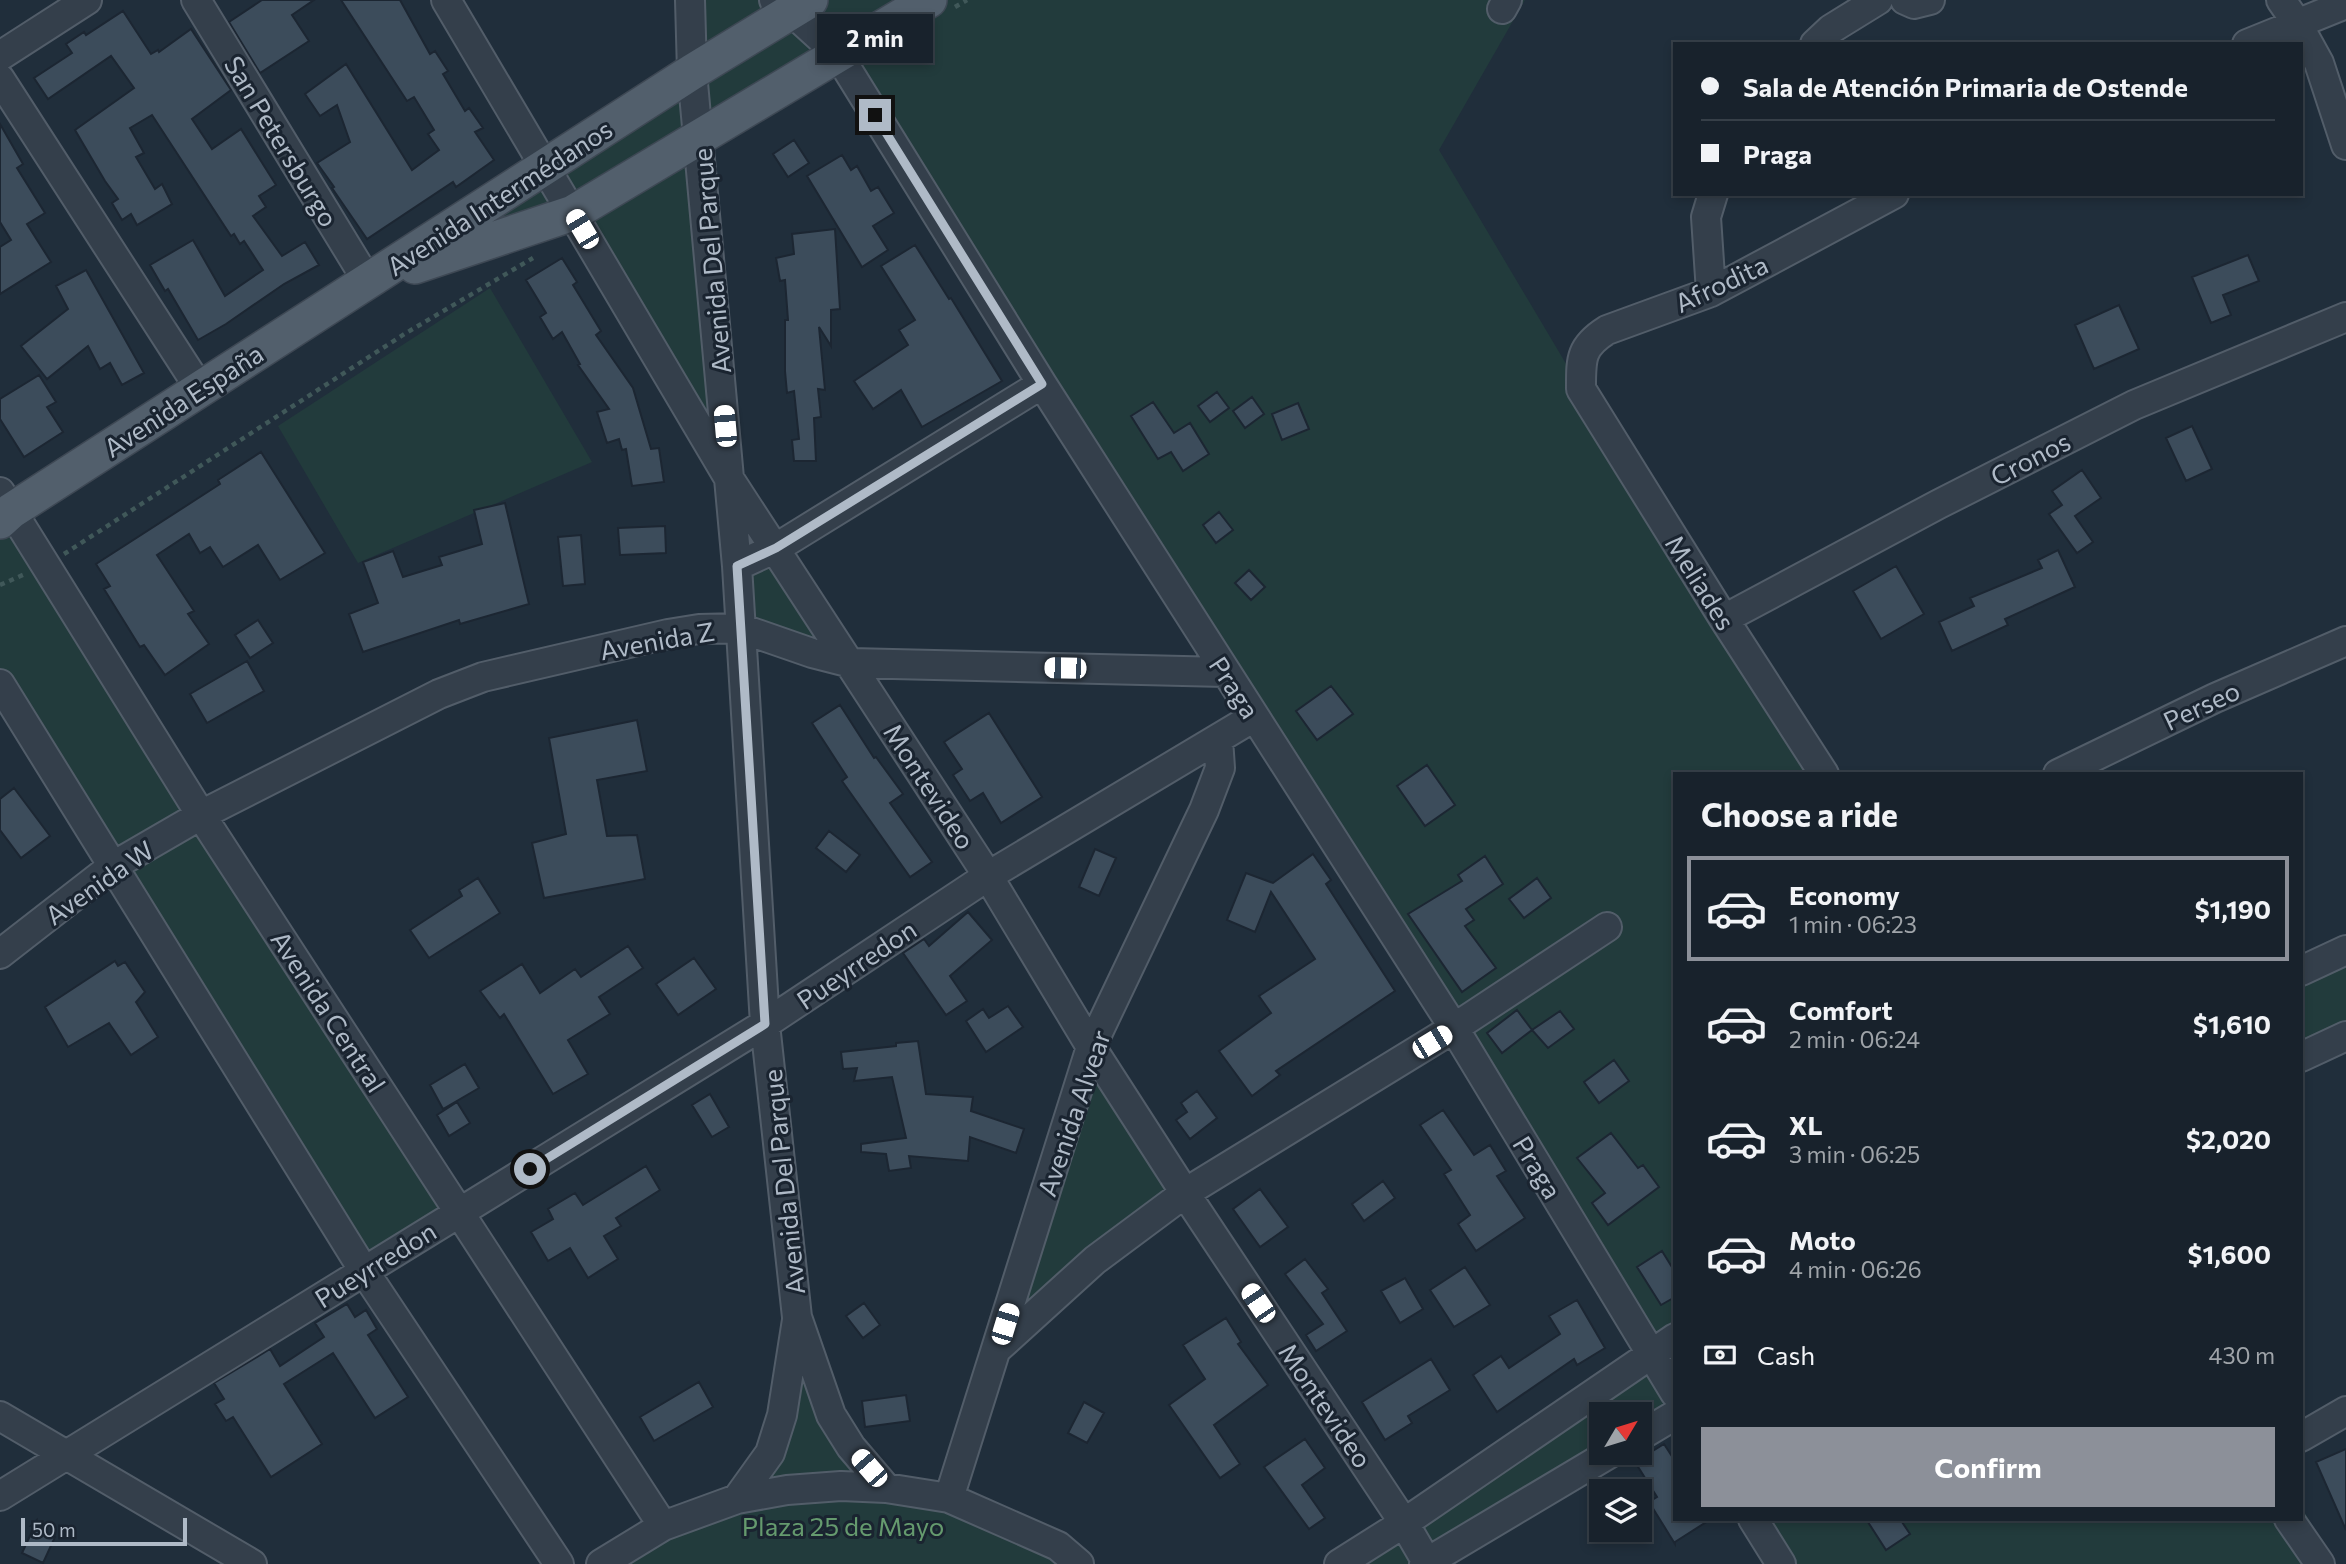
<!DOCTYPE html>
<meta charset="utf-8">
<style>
:root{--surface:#18222c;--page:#212a34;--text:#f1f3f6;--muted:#9fa4a9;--line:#363f48;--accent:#8c9099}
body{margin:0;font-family:Commissioner,sans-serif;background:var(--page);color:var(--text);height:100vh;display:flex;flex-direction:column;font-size:26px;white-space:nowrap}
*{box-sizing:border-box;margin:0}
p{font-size:23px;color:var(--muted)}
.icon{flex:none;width:38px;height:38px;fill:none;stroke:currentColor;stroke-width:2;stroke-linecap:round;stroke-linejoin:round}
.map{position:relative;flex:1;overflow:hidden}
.details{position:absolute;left:1673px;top:772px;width:630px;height:749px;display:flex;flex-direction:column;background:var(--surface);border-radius:0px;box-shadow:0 4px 10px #0003,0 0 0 2px var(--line)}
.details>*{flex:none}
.hud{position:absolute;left:1673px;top:42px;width:630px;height:154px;border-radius:0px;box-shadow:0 4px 10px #0003,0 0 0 2px var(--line);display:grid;align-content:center;height:154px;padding:0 28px;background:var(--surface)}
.needle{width:46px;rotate:52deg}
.fabs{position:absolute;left:1589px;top:1402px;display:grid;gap:14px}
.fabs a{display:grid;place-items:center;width:63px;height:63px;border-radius:0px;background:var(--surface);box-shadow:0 4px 10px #0003,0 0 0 2px var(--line);font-size:35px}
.scale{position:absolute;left:21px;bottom:18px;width:166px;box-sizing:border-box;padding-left:7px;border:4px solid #afbac7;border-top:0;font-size:19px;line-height:24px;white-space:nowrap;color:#afbac7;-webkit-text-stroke:5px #1a2430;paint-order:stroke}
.end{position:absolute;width:32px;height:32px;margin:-16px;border:9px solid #afbac7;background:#111;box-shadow:0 0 0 4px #111}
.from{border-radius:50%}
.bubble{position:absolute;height:49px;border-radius:0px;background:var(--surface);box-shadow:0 4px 10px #0003,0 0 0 2px var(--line);font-size:23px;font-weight:700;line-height:49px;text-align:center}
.car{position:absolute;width:21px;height:42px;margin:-21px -10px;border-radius:9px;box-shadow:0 0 5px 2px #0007;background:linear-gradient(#fff 24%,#345 0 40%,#fff 0 76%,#345 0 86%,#fff 0)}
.hud b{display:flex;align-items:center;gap:24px;height:66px;font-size:26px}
.hud b+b{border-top:2px solid var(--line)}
.hud i{width:18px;height:18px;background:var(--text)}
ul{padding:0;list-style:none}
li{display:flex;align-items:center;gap:21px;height:105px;margin:0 14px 10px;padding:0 14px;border:4px solid transparent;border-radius:0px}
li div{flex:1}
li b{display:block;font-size:26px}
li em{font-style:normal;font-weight:700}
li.active{border-color:var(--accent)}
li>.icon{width:63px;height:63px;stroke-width:1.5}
h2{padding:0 28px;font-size:32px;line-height:84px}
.pay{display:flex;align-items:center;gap:18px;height:77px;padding:0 28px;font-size:26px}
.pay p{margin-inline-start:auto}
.action{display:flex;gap:14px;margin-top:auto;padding:14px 28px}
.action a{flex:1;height:80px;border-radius:0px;background:var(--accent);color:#fff;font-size:28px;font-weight:700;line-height:80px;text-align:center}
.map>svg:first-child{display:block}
.green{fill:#223b3c}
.building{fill:#3c4c5b;stroke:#1c2632;stroke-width:2}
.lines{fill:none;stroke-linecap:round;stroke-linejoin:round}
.minor-casing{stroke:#525d69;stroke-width:32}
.major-casing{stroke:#3e4854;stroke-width:38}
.path{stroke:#405859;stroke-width:4.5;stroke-dasharray:5 5;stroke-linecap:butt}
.minor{stroke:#343f4b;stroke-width:28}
.major{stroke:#525f6c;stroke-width:35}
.route{stroke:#afbac7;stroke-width:9}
.labels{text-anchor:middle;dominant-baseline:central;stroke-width:6;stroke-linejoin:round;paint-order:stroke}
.street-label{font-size:26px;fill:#afbac7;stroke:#1a2430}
.park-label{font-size:26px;fill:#659a6e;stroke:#1a2430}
</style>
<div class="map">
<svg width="2346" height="1564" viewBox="0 0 2346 1564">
<rect width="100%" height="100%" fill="#202e3b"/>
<path class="green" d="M690 0H1525L1439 150 1581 389 1822 773 1675 774V1415L1640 1436V1414H1601V1452L1424 1564H1337L1648 1353 837 54 700 137 730 479 851 663 740 628 730 479 573 214 369 281 692 72Z
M490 288 592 462 358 563 278 426Z
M0 492 459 1212 364 1271 0 684Z
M2346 950V1036L2301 1057V971Z
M1091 1047 1185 1193 997 1349Z
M797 1317 831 1415 886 1488 949 1498 1079 1564H606L737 1499 770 1453Z
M2301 1506 2335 1564H1781L1754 1519H2301Z"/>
<path class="building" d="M262 0H314L292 15 309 41 260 73 229 22Z
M341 0H400L430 54 435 51 448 71 443 74 465 111 469 108 483 128 475 132 494 160 456 187 453 182 367 239 332 188 334 187 317 163 350 142 337 105 320 116 305 94 346 64 412 170 439 150 428 134 434 130 414 97 407 101Z
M123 11 151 54 158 50 159 52 191 29 231 90 192 119 212 149 241 129 276 185 259 196 266 207 253 216 282 256 305 242 319 265 284 284 226 324 198 340 168 289 165 291 150 265 193 240 225 296 263 270 244 241 240 244 234 234 231 236 152 115 130 128 144 153 136 157 155 189 162 184 172 204 137 225 131 214 122 220 112 203 118 199 105 181 75 130 134 88 111 56 48 99 34 78 72 53 66 44 84 32 86 35Z
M0 124 23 164 17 168 45 213 27 224 51 262 0 294V247L11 240 0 222Z
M794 140 809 163 788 177 773 154Z
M842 155 851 170 857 166 871 191 878 187 894 213 873 226 888 250 862 267 807 176Z
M835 229 840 309 831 310V346L819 327 825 390 818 389 821 417 814 418 816 461H794L792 440 799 439 794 391 787 393 785 371V320H788L785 280 780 281 776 258 794 254 792 234Z
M915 245 949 299 951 298 1002 381 922 427 901 390 873 409 854 381 908 345 899 330 915 320 881 266Z
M2248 255 2259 281 2223 295 2231 315 2211 323 2192 277Z
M562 258 577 282 573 285 601 331 596 335 633 388 651 449 659 448 664 482 632 486 626 449 622 450 619 439 607 443 597 412 609 409 578 365 580 364 562 332 553 339 540 317 546 313 526 280Z
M86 270 144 373 122 385 110 363 100 369 88 346 47 379 21 346 68 309 56 286Z
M2119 305 2139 349 2094 369 2075 325Z
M39 375 56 402 47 407 63 432 24 457 0 419V399Z
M1217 392 1229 408 1210 422 1198 406Z
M1252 397 1264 414 1245 428 1233 411Z
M1153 402 1174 433 1190 423 1209 454 1183 471 1171 452 1158 459 1131 416Z
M1298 403 1309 429 1282 440 1272 414Z
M2192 426 2212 469 2186 481 2166 438Z
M261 452 325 553 280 580 258 545 223 567 210 547 200 553 189 534 157 555 194 611 188 614 209 644 165 675 144 645 140 647 104 589 110 586 96 564 220 484 218 480Z
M2082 470 2101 498 2075 516 2093 542 2077 553 2049 514 2062 505 2052 491Z
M505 503 529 604 460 624 459 620 363 652 349 614 378 603 363 562 393 551 403 577 442 565 439 557 482 544 474 510Z
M1219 512 1233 530 1216 543 1203 525Z
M665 526 666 553 620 555 618 528Z
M581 535 585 584 563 586 558 537Z
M2058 550 2075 587 2005 619 2008 625 1952 651 1939 622 1974 606 1970 598 2042 568 2038 560Z
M1896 566 1924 614 1881 639 1853 591Z
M1249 570 1265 587 1251 600 1235 583Z
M258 620 273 643 250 658 235 635Z
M247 661 264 691 207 723 190 694Z
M1331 686 1353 714 1317 740 1296 711Z
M840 705 874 758 876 757 903 794 890 803 932 862 910 877 842 781 847 777 812 723Z
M989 713 1042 797 1001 823 983 793 970 801 953 775 962 769 944 742Z
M637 720 647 771 597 780 607 836 637 835 645 879 544 898 532 843 566 834 549 738Z
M1427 765 1455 805 1425 826 1397 786Z
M14 788 50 836 21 858 0 830V799Z
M829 831 860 855 846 872 816 848Z
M1095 849 1116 858 1099 896 1079 887Z
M1313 854 1331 880 1326 884 1395 991 1276 1071 1280 1075 1252 1096 1219 1051 1271 1013 1259 996 1315 959 1271 892 1255 932 1227 920 1246 873 1273 883Z
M1485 856 1503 884 1466 909 1474 920 1465 926 1496 968 1462 992 1408 914 1462 881 1458 875Z
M478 878 500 913 429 958 410 930 462 896 459 890Z
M1537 878 1551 898 1524 918 1509 899Z
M968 912 992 940 950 976 967 1001 946 1015 903 953 924 939 929 946Z
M628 946 643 968 599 997 610 1014 568 1040 588 1074 553 1094 504 1014 500 1018 480 991 522 964 540 993 575 969 581 977Z
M694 958 716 989 678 1015 656 984Z
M115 961 118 966 125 962 145 992 136 1002 158 1037 131 1055 109 1023 68 1047 45 1007Z
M1008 1006 1023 1027 986 1052 966 1021 983 1009 989 1018Z
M1517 1010 1532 1030 1502 1053 1487 1033Z
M1560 1011 1574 1029 1548 1048 1532 1030Z
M918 1041 926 1094 973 1097 971 1111 1024 1129 1016 1153 970 1137 968 1161 909 1156 911 1168 889 1171 886 1154 861 1152V1144L906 1138 892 1077 854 1081 857 1068 843 1069 841 1052 896 1046V1043Z
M1614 1060 1629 1081 1599 1103 1584 1082Z
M465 1064 479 1088 443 1109 430 1085Z
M1197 1091 1217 1118 1190 1139 1176 1120 1187 1112 1181 1103Z
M710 1094 729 1127 712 1137 692 1105Z
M457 1102 470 1123 449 1136 437 1115Z
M1443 1110 1474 1155 1490 1145 1506 1171 1497 1176 1525 1218 1476 1251 1458 1224 1470 1215 1444 1174 1451 1170 1420 1125Z
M1611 1133 1638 1168 1643 1165 1659 1187 1608 1225 1592 1203 1605 1193 1577 1158Z
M646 1166 660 1190 616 1218 621 1226 604 1236 618 1259 588 1278 570 1248 548 1261 531 1232 553 1219 548 1209 575 1193 583 1205Z
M1383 1181 1395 1198 1364 1221 1352 1204Z
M1260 1189 1288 1227 1260 1247 1233 1209Z
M1662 1251 1675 1272V1297L1661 1305 1637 1267Z
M1305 1259 1328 1289 1322 1293 1347 1331 1316 1351 1306 1335 1323 1324 1285 1274Z
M1465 1267 1490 1305 1454 1327 1430 1290Z
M1405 1278 1423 1309 1400 1323 1381 1291Z
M1577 1300 1605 1348 1577 1365 1574 1359 1497 1412 1473 1375 1501 1356 1509 1368 1560 1334 1549 1316Z
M864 1303 880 1325 863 1338 846 1316Z
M347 1304 355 1317 366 1310 377 1329 368 1335 408 1397 375 1418 333 1353 284 1384 322 1444 271 1477 233 1417 226 1421 215 1404 224 1399 214 1383 270 1349 280 1366 324 1337 315 1323Z
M1226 1318 1241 1342 1238 1344 1268 1385 1214 1425 1240 1464 1220 1478 1169 1405 1205 1379 1183 1345Z
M1431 1359 1450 1390 1408 1416 1412 1423 1385 1440 1362 1402Z
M699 1382 713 1407 654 1441 640 1417Z
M906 1395 910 1421 865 1427 862 1401Z
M1084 1402 1104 1413 1087 1443 1068 1433Z
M1305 1439 1325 1468 1302 1485 1325 1518 1309 1529 1264 1467Z
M1664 1444 1675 1461V1519H1711L1675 1542V1544L1649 1502 1657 1497 1635 1462Z
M2346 1449V1530L2316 1462Z
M1866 1519H1900L1910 1534 1886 1550Z
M34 1527 55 1537 43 1563 22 1553Z"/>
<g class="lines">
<g class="minor-casing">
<path id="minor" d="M196 0 368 282
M446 0 730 480 988 876 1091 1047 1185 1193 1404 1523 1428 1564
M690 0 692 72 737 566 765 1024 797 1317 831 1415 851 1447 886 1488
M774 0 792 12 837 53 1042 384 1454 1028 1675 1393
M1905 0 1914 4 1930 0
M2281 0 2297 23 2319 63 2346 145
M1502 9 1507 0
M1815 44 1831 29 1878 0
M2247 44 2346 4
M0 56 87 0
M0 79 200 389
M1711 292 1706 217 1713 194
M0 492 201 815 663 1526
M737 566 776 548 1042 384
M1724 619 1939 504 2134 405 2346 317
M0 684 364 1271 559 1564
M1824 774 1724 619 1581 389C1581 359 1580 347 1607 330L1711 292 1894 194
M2058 774 2215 698 2346 641
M0 954 113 866 201 815 439 694 483 677 668 634 699 629 740 628 812 653 851 663 1225 672
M2301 971 2346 950
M2301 1057 2346 1036
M998 1348 1095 1260 1185 1193 1454 1028 1607 927
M0 1416 252 1564
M1640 1436 1675 1415
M2301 1437 2346 1411
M0 1496 765 1024 988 876 1254 717
M949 1498 1091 1047 1204 810 1220 768 1218 739
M737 1499 770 1453 782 1415 797 1320
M1753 1519 1781 1564
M2289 1519 2320 1564
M601 1564 663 1526 737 1499 787 1490 841 1486 886 1488 949 1498 1058 1546 1079 1564
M1339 1564 1404 1523 1675 1338
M1424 1564 1612 1452"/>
</g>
<g class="major-casing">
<path id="major" d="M415 266 573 213 929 0
M0 521 11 511 692 72 810 0"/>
</g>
<path class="path" d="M955 7 967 0
M64 554 406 333 533 258
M0 585 25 574"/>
<use href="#minor" class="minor"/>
<use href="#major" class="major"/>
</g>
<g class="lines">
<path class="route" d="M530 1169 765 1024 737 566 776 548 1042 384 875 115"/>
</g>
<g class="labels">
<g class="street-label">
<text transform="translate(282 141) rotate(59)">San Petersburgo</text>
<text transform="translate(499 197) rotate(-33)">Avenida Intermédanos</text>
<text transform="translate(711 261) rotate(-95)">Avenida Del Parque</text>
<text transform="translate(1721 283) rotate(-25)">Afrodita</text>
<text transform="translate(183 400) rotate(-33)">Avenida España</text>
<text transform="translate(2030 458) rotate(-27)">Cronos</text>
<text transform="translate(1701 582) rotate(58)">Meliades</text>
<text transform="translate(657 640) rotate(-10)">Avenida Z</text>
<text transform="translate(1235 687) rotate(57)">Praga</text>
<text transform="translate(2201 705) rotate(-25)">Perseo</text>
<text transform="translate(930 786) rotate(57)">Montevideo</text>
<text transform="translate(99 882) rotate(-35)">Avenida W</text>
<text transform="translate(856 964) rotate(-34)">Pueyrredon</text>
<text transform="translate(329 1011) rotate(57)">Avenida Central</text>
<text transform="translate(1073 1113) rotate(-71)">Avenida Alvear</text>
<text transform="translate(1538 1167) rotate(59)">Praga</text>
<text transform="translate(783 1182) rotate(-96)">Avenida Del Parque</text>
<text transform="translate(375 1264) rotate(-32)">Pueyrredon</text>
<text transform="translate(1326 1405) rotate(56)">Montevideo</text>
</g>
<g class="park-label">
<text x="843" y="1525">Plaza 25 de Mayo</text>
</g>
</g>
</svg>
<div class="fabs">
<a><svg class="needle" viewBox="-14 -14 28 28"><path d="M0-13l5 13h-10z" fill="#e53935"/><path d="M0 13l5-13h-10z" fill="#9fa4a9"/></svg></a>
<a><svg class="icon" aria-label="layers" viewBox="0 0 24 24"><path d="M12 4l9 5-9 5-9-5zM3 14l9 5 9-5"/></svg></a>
</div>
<div class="scale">50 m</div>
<i class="end from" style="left:530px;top:1169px"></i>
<i class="end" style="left:875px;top:115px"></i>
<div class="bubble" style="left:817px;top:14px;width:116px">2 min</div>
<i class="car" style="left:582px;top:229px;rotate:329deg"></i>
<i class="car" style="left:725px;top:426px;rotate:355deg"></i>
<i class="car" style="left:1065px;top:668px;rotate:271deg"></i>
<i class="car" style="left:1432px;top:1042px;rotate:59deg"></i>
<i class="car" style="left:1258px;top:1303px;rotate:326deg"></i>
<i class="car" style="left:1005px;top:1324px;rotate:17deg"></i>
<i class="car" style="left:869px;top:1468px;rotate:319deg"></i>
<div class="hud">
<b><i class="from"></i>Sala de Atención Primaria de Ostende</b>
<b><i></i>Praga</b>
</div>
<section class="details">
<h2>Choose a ride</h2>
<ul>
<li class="active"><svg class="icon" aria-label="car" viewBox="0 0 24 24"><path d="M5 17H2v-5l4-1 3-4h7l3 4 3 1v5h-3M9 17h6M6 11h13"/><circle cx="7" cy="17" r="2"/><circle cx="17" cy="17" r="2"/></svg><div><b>Economy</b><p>1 min · 06:23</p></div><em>$1,190</em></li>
<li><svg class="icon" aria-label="car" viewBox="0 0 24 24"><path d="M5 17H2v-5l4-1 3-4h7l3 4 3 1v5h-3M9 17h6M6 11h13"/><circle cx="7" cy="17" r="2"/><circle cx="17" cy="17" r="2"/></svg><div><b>Comfort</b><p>2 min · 06:24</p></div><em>$1,610</em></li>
<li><svg class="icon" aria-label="car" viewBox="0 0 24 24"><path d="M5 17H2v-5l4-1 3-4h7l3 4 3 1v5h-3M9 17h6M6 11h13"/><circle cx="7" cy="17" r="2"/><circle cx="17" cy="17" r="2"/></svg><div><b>XL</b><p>3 min · 06:25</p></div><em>$2,020</em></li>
<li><svg class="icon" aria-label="car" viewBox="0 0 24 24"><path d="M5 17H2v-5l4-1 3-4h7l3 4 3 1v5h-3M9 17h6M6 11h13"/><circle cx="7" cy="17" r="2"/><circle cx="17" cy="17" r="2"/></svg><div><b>Moto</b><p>4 min · 06:26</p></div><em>$1,600</em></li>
</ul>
<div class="pay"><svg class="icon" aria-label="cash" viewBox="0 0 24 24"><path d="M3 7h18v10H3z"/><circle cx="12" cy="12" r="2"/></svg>Cash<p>430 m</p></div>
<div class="action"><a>Confirm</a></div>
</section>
</div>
